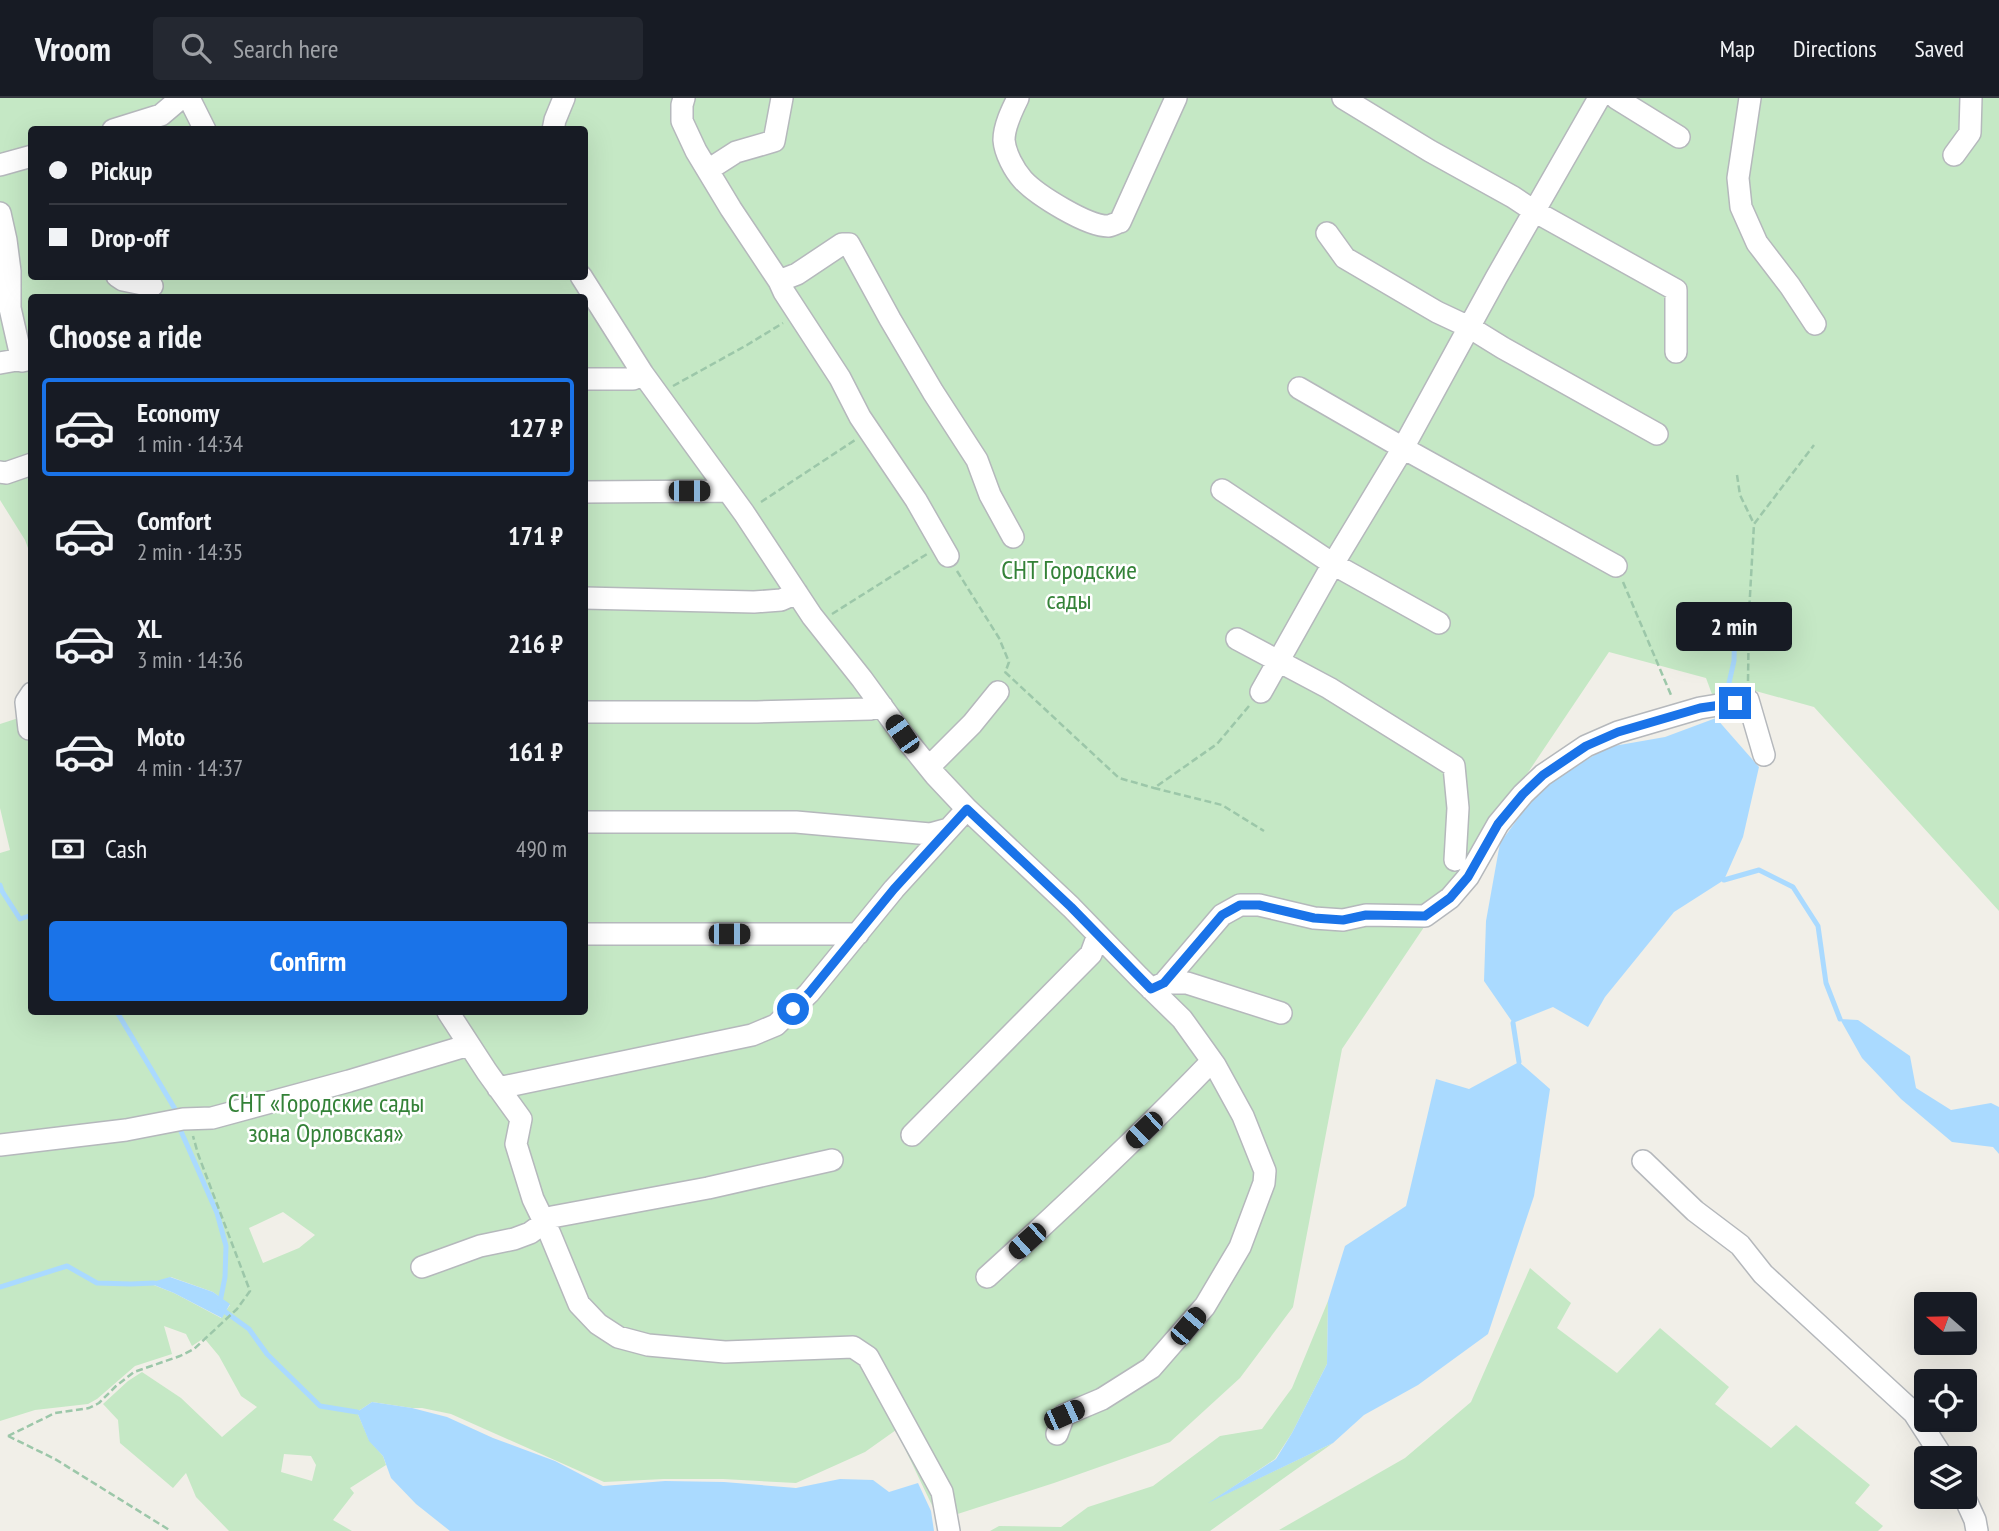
<!DOCTYPE html>
<meta charset="utf-8">
<style>
:root{--surface:#171b24;--page:#242831;--text:#f1f3f6;--muted:#9ea1a6;--line:#363941;--accent:#1a73e8}
body{margin:0;font-family:"PT Sans Narrow",sans-serif;background:var(--page);color:var(--text);height:100vh;display:flex;flex-direction:column;font-size:26px;white-space:nowrap}
*{box-sizing:border-box;margin:0}
p{font-size:23px;color:var(--muted)}
.icon{flex:none;width:38px;height:38px;fill:none;stroke:currentColor;stroke-width:2;stroke-linecap:round;stroke-linejoin:round}
.map{position:relative;flex:1;overflow:hidden}
.drawer{position:absolute;left:28px;top:196px;width:560px;height:721px;display:flex;flex-direction:column;background:var(--surface);border-radius:7px;box-shadow:0 7px 28px #0002}
.drawer>*{flex:none}
.top-card{position:absolute;left:28px;top:28px;width:560px;height:154px;border-radius:7px;box-shadow:0 7px 28px #0002;display:grid;align-content:center;height:154px;padding:0 21px;background:var(--surface)}
.needle{width:46px;rotate:290deg}
.fabs{position:absolute;left:1914px;top:1194px;display:grid;gap:14px}
.fabs a{display:grid;place-items:center;width:63px;height:63px;border-radius:7px;background:var(--surface);box-shadow:0 7px 28px #0002;font-size:35px}
.end{position:absolute;width:32px;height:32px;margin:-16px;border:9px solid #1a73e8;background:#fff;box-shadow:0 0 0 4px #fff}
.from{border-radius:50%}
.bubble{position:absolute;height:49px;border-radius:7px;background:var(--surface);box-shadow:0 7px 28px #0002;font-size:23px;font-weight:800;line-height:49px;text-align:center}
.car{position:absolute;width:21px;height:42px;margin:-21px -10px;border-radius:9px;box-shadow:0 0 5px 2px #0007;background:linear-gradient(#222 24%,#8ab4d8 0 40%,#222 0 76%,#8ab4d8 0 86%,#222 0)}
.top-card b{display:flex;align-items:center;gap:24px;height:66px;font-size:26px}
.top-card b+b{border-top:2px solid var(--line)}
.top-card i{width:18px;height:18px;background:var(--text)}
ul{padding:0;list-style:none}
li{display:flex;align-items:center;gap:21px;height:98px;margin:0 14px 10px;padding:0 7px;border:4px solid transparent;border-radius:7px}
li div{flex:1}
li b{display:block;font-size:26px}
li em{font-style:normal;font-weight:800}
li.current{border-color:var(--accent)}
li>.icon{width:63px;height:63px;stroke-width:1.5}
h2{padding:0 21px;font-size:32px;line-height:84px}
.pay{display:flex;align-items:center;gap:18px;height:77px;padding:0 21px;font-size:26px}
.pay p{margin-inline-start:auto}
.action{display:flex;gap:14px;margin-top:auto;padding:14px 21px}
.action a{flex:1;height:80px;border-radius:7px;background:var(--accent);color:#fff;font-size:28px;font-weight:800;line-height:80px;text-align:center}
header{display:flex;align-items:center;gap:42px;box-sizing:border-box;height:98px;padding:0 35px;background:var(--surface);border-bottom:2px solid var(--line)}
header strong{font-size:33px}
nav{display:flex;gap:38px;margin-inline-start:auto;font-size:24px}
.search{width:490px;height:63px;background:var(--page);display:flex;align-items:center;gap:18px;box-sizing:border-box;padding:0 24px;border-radius:7px;color:var(--muted);font-size:26px}
.map>svg:first-child{display:block}
.green{fill:#c5e8c5;fill-rule:evenodd}
.water{fill:#aadaff}
.lines{fill:none;stroke-linecap:round;stroke-linejoin:round}
.stream{stroke:#aadaff;stroke-width:5}
.minor-casing{stroke:#b5b8bc;stroke-width:24}
.path{stroke:#9cc7a9;stroke-width:2.5;stroke-dasharray:7 3.5;stroke-linecap:butt}
.minor{stroke:#fff;stroke-width:21}
.route{stroke:#1a73e8;stroke-width:9}
.labels{text-anchor:middle;dominant-baseline:central;stroke-width:5;stroke-linejoin:round;paint-order:stroke}
.park-label{font-size:26px;fill:#348238;stroke:#fff}
</style>
<header>
<strong>Vroom</strong>
<div class="search"><svg class="icon" aria-label="search" viewBox="0 0 24 24"><circle cx="10" cy="10" r="6"/><path d="M15 15l6 6"/></svg>Search here</div>
<nav><a>Map</a><a>Directions</a><a>Saved</a></nav>
</header>
<div class="map">
<svg width="1999" height="1433" viewBox="0 0 1999 1433">
<rect width="100%" height="100%" fill="#f1efe8"/>
<path class="green" d="M0 0H1999V813L1814 609 1734 587 1732 599H1713L1706 580 1609 554 1342 951 1293 1209 1240 1280 1170 1344 1054 1385 939 1422 896 1332 865 1354 796 1385 723 1381H664L604 1384 451 1316 422 1310H412L372 1304 357 1314 369 1342 383 1358 386 1367 350 1390 354 1395 333 1422 352 1433H229L196 1399 186 1375 173 1390 120 1345 118 1322 103 1306 128 1283 142 1274 181 1300 222 1339 257 1309 241 1298 219 1258 204 1240 192 1248 186 1236 164 1228 172 1256 135 1268 97 1301 88 1306 35 1312 0 1323V755L10 752 0 710V626L31 616 32 914H584V200H32L31 458 25 442 0 402ZM32 32H584V178H32ZM283 1114 315 1137 299 1150 263 1165 249 1130ZM171 1179 213 1194 230 1207 221 1220 174 1195 151 1186ZM284 1356 311 1358 316 1367 312 1383 281 1374Z
M1530 1170 1571 1205 1557 1230 1617 1275 1660 1230 1729 1289 1715 1306 1771 1350 1796 1327 1870 1387 1855 1405 1883 1428 1878 1433 1279 1432 1405 1360 1471 1304Z
M1328 1203 1327 1266 1292 1335 1275 1361 1215 1401 1333 1345 1210 1433H990L999 1428 1061 1429 1088 1409 1153 1388 1220 1338 1262 1331 1292 1290Z"/>
<path class="water" d="M1716 620 1759 669 1743 739 1724 782 1674 814 1605 899 1588 929 1553 909 1513 925 1484 883 1486 823 1500 745 1541 689 1608 649 1665 639Z
M1840 921 1858 922 1910 958 1916 990 1951 1012 1991 1005 1999 1009V1056L1993 1049 1952 1044 1901 1001 1862 960Z
M1519 964 1550 991 1534 1098 1488 1236 1418 1287 1364 1317 1333 1345 1208 1405 1276 1361 1292 1335 1327 1266 1328 1203 1345 1148 1406 1108 1436 981 1469 991Z
M170 1179 213 1194 230 1206 222 1220 174 1195 149 1185Z
M372 1304 412 1310 447 1319 493 1340 555 1363 603 1388 665 1383 724 1384 796 1390 840 1381 873 1382 889 1394 918 1385 931 1413 934 1433H450L416 1406 391 1380 383 1358 369 1343 357 1314Z"/>
<g class="lines">
<path class="stream" d="M1726 598 1734 563 1735 511
M1724 782 1759 772 1793 789 1818 828 1826 885 1840 921
M0 787 2 793 20 821 32 817
M117 914 178 1016
M1513 925 1519 964
M181 1027 180 1031 217 1115 226 1148 225 1179 220 1204
M0 1189 67 1168 97 1185 131 1186 154 1185
M220 1210 249 1231 267 1256 320 1308 357 1314"/>
<g class="minor-casing">
<path id="minor" d="M189 0 205 32
M684 0 682 7V23L696 53 731 111 779 183 784 194 840 280 860 319 916 402 948 458
M1018 0C1012 12 1004 28 1004 42 1005 55 1014 72 1023 82 1037 97 1088 129 1109 128 1110 128 1119 124 1120 124L1176 0
M1343 0 1430 53 1513 99 1534 113 1676 192V254
M1616 0 1679 39
M1750 0 1738 80 1741 109 1757 145 1790 188 1815 226
M113 32 161 17 181 0
M553 32 555 22 564 0
M1954 57 1970 35 1971 0
M0 67 32 58
M708 72 736 54 774 43 782 0
M0 115 6 142 10 173V210L22 263 32 261
M1327 135 1345 160 1437 214 1469 229 1503 250 1657 336
M117 178 123 182 152 188
M779 183 797 176 842 146H849L890 221 933 294 977 362 990 397 1013 439
M0 265 17 262 22 263
M584 281H633L643 276
M1299 290 1403 350 1616 468
M0 374 6 375 32 366
M1222 392 1333 466 1439 525
M584 394 727 393
M584 500 754 504 781 502 797 495
M1237 541 1329 590 1454 668 1458 710 1455 762
M1261 594 1333 466 1403 350 1496 180 1599 0
M584 614H757L870 611 882 608
M29 631 26 604 32 595
M929 669 972 626 998 594
M967 711 1071 809 1139 879 1182 921 1215 967 1243 1018 1265 1073 1264 1085 1240 1149 1205 1208 1151 1270 1102 1301 1064 1317 1057 1336
M584 724H796L930 736 948 731
M584 836H858
M1164 885H1187L1281 915
M1151 891 1164 885 1222 817 1240 807H1259L1314 820 1343 822 1366 817 1425 818 1450 800 1468 779 1498 726 1523 696 1543 677 1586 648 1618 634 1700 610 1748 602 1764 657
M448 914 487 974 521 1021 516 1046 533 1101 550 1136 579 1206 598 1226 618 1239 648 1247 725 1254 853 1249 868 1259 942 1394 949 1433
M498 990 752 937 776 927 809 895 894 791 967 711 935 677 902 636 862 581 812 518 744 415 643 276 581 178
M912 1037 1091 856 1098 837
M0 1047 126 1032 183 1021 212 1020 349 983 469 947
M1643 1063 1695 1113 1740 1147 1763 1176 1914 1315 1943 1360
M422 1169 480 1148 514 1141 530 1135 552 1119 708 1090 832 1062
M987 1179C1064 1109 1140 1038 1212 963
M1964 1398 1975 1422 1977 1433"/>
</g>
<path class="path" d="M673 288 747 247 783 225
M1737 377 1740 397 1754 426
M761 404 855 342
M957 473 999 540 1009 564 1005 575
M1623 484 1671 597
M832 516 927 456
M1005 574 1119 680 1154 690
M1748 583 1749 515 1754 426 1814 347
M1249 608 1217 646 1154 690 1222 707 1264 733
M8 1338 55 1315 89 1310 99 1305 116 1288 134 1274 180 1258 194 1251 237 1211 250 1193 198 1056 193 1038
M8 1338 55 1361 171 1433"/>
<use href="#minor" class="minor"/>
</g>
<g class="lines">
<path class="route" d="M793 911 809 895 894 791 967 711 1071 809 1151 891 1164 885 1222 817 1240 807H1259L1314 820 1343 822 1366 817 1425 818 1450 800 1468 779 1498 726 1523 696 1543 677 1586 648 1618 634 1700 610 1735 605"/>
</g>
<g class="labels">
<g class="park-label">
<text x="1069" y="471">СНТ Городские<tspan x="1069" dy="30">сады</tspan></text>
<text x="326" y="1004">СНТ «Городские сады<tspan x="326" dy="30">зона Орловская»</tspan></text>
</g>
</g>
</svg>
<div class="fabs">
<a><svg class="needle" viewBox="-14 -14 28 28"><path d="M0-13l5 13h-10z" fill="#e53935"/><path d="M0 13l5-13h-10z" fill="#9ea1a6"/></svg></a>
<a><svg class="icon" aria-label="locate" viewBox="0 0 24 24"><circle cx="12" cy="12" r="6"/><path d="M12 2v4M12 18v4M2 12h4M18 12h4"/></svg></a>
<a><svg class="icon" aria-label="layers" viewBox="0 0 24 24"><path d="M12 4l9 5-9 5-9-5zM3 14l9 5 9-5"/></svg></a>
</div>
<i class="end from" style="left:793px;top:911px"></i>
<i class="end" style="left:1735px;top:605px"></i>
<div class="bubble" style="left:1676px;top:504px;width:116px">2 min</div>
<i class="car" style="left:689px;top:393px;rotate:90deg"></i>
<i class="car" style="left:902px;top:636px;rotate:325deg"></i>
<i class="car" style="left:729px;top:836px;rotate:90deg"></i>
<i class="car" style="left:1144px;top:1032px;rotate:226deg"></i>
<i class="car" style="left:1027px;top:1143px;rotate:228deg"></i>
<i class="car" style="left:1188px;top:1228px;rotate:40deg"></i>
<i class="car" style="left:1064px;top:1317px;rotate:66deg"></i>
<div class="top-card">
<b><i class="from"></i>Pickup</b>
<b><i></i>Drop-off</b>
</div>
<section class="drawer">
<h2>Choose a ride</h2>
<ul>
<li class="current"><svg class="icon" aria-label="car" viewBox="0 0 24 24"><path d="M5 17H2v-5l4-1 3-4h7l3 4 3 1v5h-3M9 17h6M6 11h13"/><circle cx="7" cy="17" r="2"/><circle cx="17" cy="17" r="2"/></svg><div><b>Economy</b><p>1 min · 14:34</p></div><em>127 ₽</em></li>
<li><svg class="icon" aria-label="car" viewBox="0 0 24 24"><path d="M5 17H2v-5l4-1 3-4h7l3 4 3 1v5h-3M9 17h6M6 11h13"/><circle cx="7" cy="17" r="2"/><circle cx="17" cy="17" r="2"/></svg><div><b>Comfort</b><p>2 min · 14:35</p></div><em>171 ₽</em></li>
<li><svg class="icon" aria-label="car" viewBox="0 0 24 24"><path d="M5 17H2v-5l4-1 3-4h7l3 4 3 1v5h-3M9 17h6M6 11h13"/><circle cx="7" cy="17" r="2"/><circle cx="17" cy="17" r="2"/></svg><div><b>XL</b><p>3 min · 14:36</p></div><em>216 ₽</em></li>
<li><svg class="icon" aria-label="car" viewBox="0 0 24 24"><path d="M5 17H2v-5l4-1 3-4h7l3 4 3 1v5h-3M9 17h6M6 11h13"/><circle cx="7" cy="17" r="2"/><circle cx="17" cy="17" r="2"/></svg><div><b>Moto</b><p>4 min · 14:37</p></div><em>161 ₽</em></li>
</ul>
<div class="pay"><svg class="icon" aria-label="cash" viewBox="0 0 24 24"><path d="M3 7h18v10H3z"/><circle cx="12" cy="12" r="2"/></svg>Cash<p>490 m</p></div>
<div class="action"><a>Confirm</a></div>
</section>
</div>
